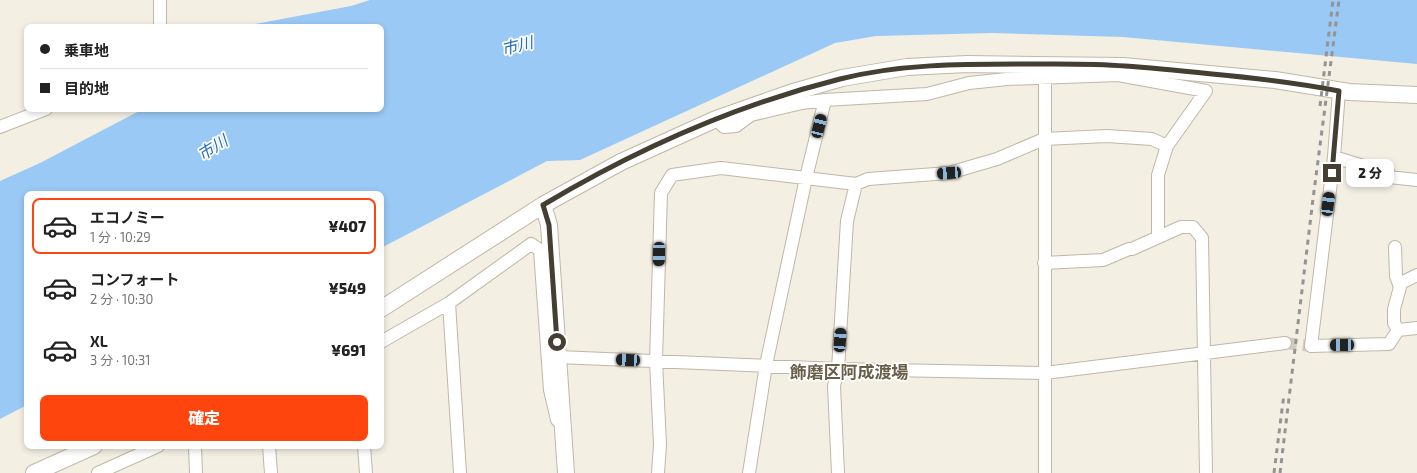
<!DOCTYPE html>
<html lang="ja">
<meta charset="utf-8">
<style>
:root{--surface:#fff;--page:#f6f6f6;--text:#222;--muted:#767676;--line:#e0e0e0;--accent:#ff450e}
body{margin:0;font-family:"Exo 2","Noto Sans JP",sans-serif;background:var(--page);color:var(--text);height:100vh;display:flex;flex-direction:column;font-size:15px;white-space:nowrap}
*{box-sizing:border-box;margin:0}
p{font-size:13px;color:var(--muted)}
.icon{flex:none;width:22px;height:22px;fill:none;stroke:currentColor;stroke-width:2;stroke-linecap:round;stroke-linejoin:round}
.map{position:relative;flex:1;overflow:hidden}
.details{position:absolute;left:24px;top:191px;width:360px;height:258px;display:flex;flex-direction:column;background:var(--surface);border-radius:8px;box-shadow:0 2px 6px #0003}
.details>*{flex:none}
.banner{position:absolute;left:24px;top:24px;width:360px;height:88px;border-radius:8px;box-shadow:0 2px 6px #0003;display:grid;align-content:center;height:88px;padding:0 16px;background:var(--surface)}
.end{position:absolute;width:18px;height:18px;margin:-9px;border:5px solid #453f33;background:#fff;box-shadow:0 0 0 2px #fff}
.from{border-radius:50%}
.bubble{position:absolute;height:28px;border-radius:8px;background:var(--surface);box-shadow:0 2px 6px #0003;font-size:13px;font-weight:800;line-height:28px;text-align:center}
.car{position:absolute;width:12px;height:24px;margin:-12px -6px;border-radius:5px;box-shadow:0 0 3px 1px #0007;background:linear-gradient(#222 24%,#8ab4d8 0 40%,#222 0 76%,#8ab4d8 0 86%,#222 0)}
.banner b{display:flex;align-items:center;gap:14px;height:38px;font-size:15px}
.banner b+b{border-top:1px solid var(--line)}
.banner i{width:10px;height:10px;background:var(--text)}
ul{padding:7px 0 0;list-style:none}
li{display:flex;align-items:center;gap:12px;height:56px;margin:0 8px 6px;padding:0 8px;border:2px solid transparent;border-radius:8px}
li div{flex:1}
li b{display:block;font-size:15px}
li em{font-style:normal;font-weight:800}
li.current{border-color:var(--accent)}
li>.icon{width:36px;height:36px;stroke-width:1.5}
.action{display:flex;gap:8px;margin-top:auto;padding:8px 16px}
.action a{flex:1;height:46px;border-radius:8px;background:var(--accent);color:#fff;font-size:16px;font-weight:800;line-height:46px;text-align:center}
.map>svg:first-child{display:block}
.water{fill:#9ac9f5}
.lines{fill:none;stroke-linecap:round;stroke-linejoin:round}
.minor-tunnel{stroke:#d0ccc0;stroke-width:12;stroke-dasharray:12 6;stroke-linecap:butt}
.minor-casing{stroke:#bfb8a5;stroke-width:14}
.tertiary-casing{stroke:#bfb8a5;stroke-width:18}
.minor{stroke:#fff;stroke-width:12}
.tertiary{stroke:#fff;stroke-width:16}
.rail{stroke:#949494;stroke-width:3;stroke-dasharray:5 5;stroke-linecap:butt}
.route{stroke:#453f33;stroke-width:5}
.labels{text-anchor:middle;dominant-baseline:central;stroke-width:3.5;stroke-linejoin:round;paint-order:stroke}
.water-label{font-size:16px;font-style:italic;fill:#256eb8;stroke:#fff}
.quarter-label{font-size:17px;font-weight:bold;fill:#695f49;stroke:#fff}
</style>
<div class="map">
<svg width="1417" height="473" viewBox="0 0 1417 473">
<rect width="100%" height="100%" fill="#f3efe3"/>
<path class="water" d="M370 0H1417V64L1123 37 992 33 876 36 835 43 580 160 547 161 381 248V194H27V405L0 419V181L40 163 143 109H381V27H240L351 6Z"/>
<g class="lines">
<path class="minor-tunnel" d="M1285 343 1311 346"/>
<g class="minor-casing">
<path id="minor" d="M160 0V27
M1118 75 1206 91 1167 146 1158 175V237
M1045 76V473
M1339 91 1334 157 1311 346 1389 344 1398 330 1417 328
M716 119 724 127 736 126 751 115 802 103 825 100 927 94 969 83 1007 79 1118 75 1123 66
M0 127 46 109
M1334 157 1389 174V177L1417 180
M1395 247 1396 276 1400 287 1394 309V323L1398 330
M1044 263 1103 260 1129 249H1132L1181 227H1193L1202 238 1206 473
M1399 284 1417 275
M449 303 460 473
M381 342 449 303 531 244 540 250 550 390 557 420
M558 357 838 369 1045 373 1285 343
M195 446 196 473
M269 446 271 473
M364 446 366 473
M98 473 158 446
M658 473 660 445 656 361 661 193 672 175 721 168 856 184 868 179 949 173 997 159 1044 139 1107 136 1152 139 1167 146
M749 473 766 365 806 178 825 100
M838 473 834 386 838 369 847 221 856 184"/>
</g>
<g class="tertiary-casing">
<path id="tertiary" d="M543 205 549 225 566 473
M381 309 543 205 621 162 716 119 790 93 842 78 907 67 967 64 1123 66 1275 80 1349 92 1417 95
M34 473 94 446"/>
</g>
<use href="#minor" class="minor"/>
<use href="#tertiary" class="tertiary"/>
<path class="rail" d="M1320 106 1333 0
M1274 473 1284 394
M1280 473 1313 199 1339 0"/>
</g>
<g class="lines">
<path class="route" d="M557 342 549 225 543 205C635 150 736 105 840 79 899 64 961 64 1021 64 1056 64 1091 63 1125 66 1154 68 1183 71 1212 74 1255 78 1297 83 1339 91L1332 173"/>
</g>
<g class="labels">
<g class="water-label">
<text transform="translate(517 45) rotate(-14)">市川</text>
<text transform="translate(212 147) rotate(-32)">市川</text>
</g>
<g class="quarter-label">
<text x="849" y="371">飾磨区阿成渡場</text>
</g>
</g>
</svg>
<i class="end from" style="left:557px;top:342px"></i>
<i class="end" style="left:1332px;top:173px"></i>
<div class="bubble" style="left:1346px;top:159px;width:48px">2 分</div>
<i class="car" style="left:819px;top:126px;rotate:14deg"></i>
<i class="car" style="left:949px;top:173px;rotate:266deg"></i>
<i class="car" style="left:1328px;top:204px;rotate:7deg"></i>
<i class="car" style="left:659px;top:254px;rotate:181deg"></i>
<i class="car" style="left:840px;top:340px;rotate:4deg"></i>
<i class="car" style="left:1342px;top:345px;rotate:269deg"></i>
<i class="car" style="left:628px;top:360px;rotate:273deg"></i>
<div class="banner">
<b><i class="from"></i>乗車地</b>
<b><i></i>目的地</b>
</div>
<section class="details">
<ul>
<li class="current"><svg class="icon" aria-label="car" viewBox="0 0 24 24"><path d="M5 17H2v-5l4-1 3-4h7l3 4 3 1v5h-3M9 17h6M6 11h13"/><circle cx="7" cy="17" r="2"/><circle cx="17" cy="17" r="2"/></svg><div><b>エコノミー</b><p>1 分 · 10:29</p></div><em>¥407</em></li>
<li><svg class="icon" aria-label="car" viewBox="0 0 24 24"><path d="M5 17H2v-5l4-1 3-4h7l3 4 3 1v5h-3M9 17h6M6 11h13"/><circle cx="7" cy="17" r="2"/><circle cx="17" cy="17" r="2"/></svg><div><b>コンフォート</b><p>2 分 · 10:30</p></div><em>¥549</em></li>
<li><svg class="icon" aria-label="car" viewBox="0 0 24 24"><path d="M5 17H2v-5l4-1 3-4h7l3 4 3 1v5h-3M9 17h6M6 11h13"/><circle cx="7" cy="17" r="2"/><circle cx="17" cy="17" r="2"/></svg><div><b>XL</b><p>3 分 · 10:31</p></div><em>¥691</em></li>
</ul>
<div class="action"><a>確定</a></div>
</section>
</div>
